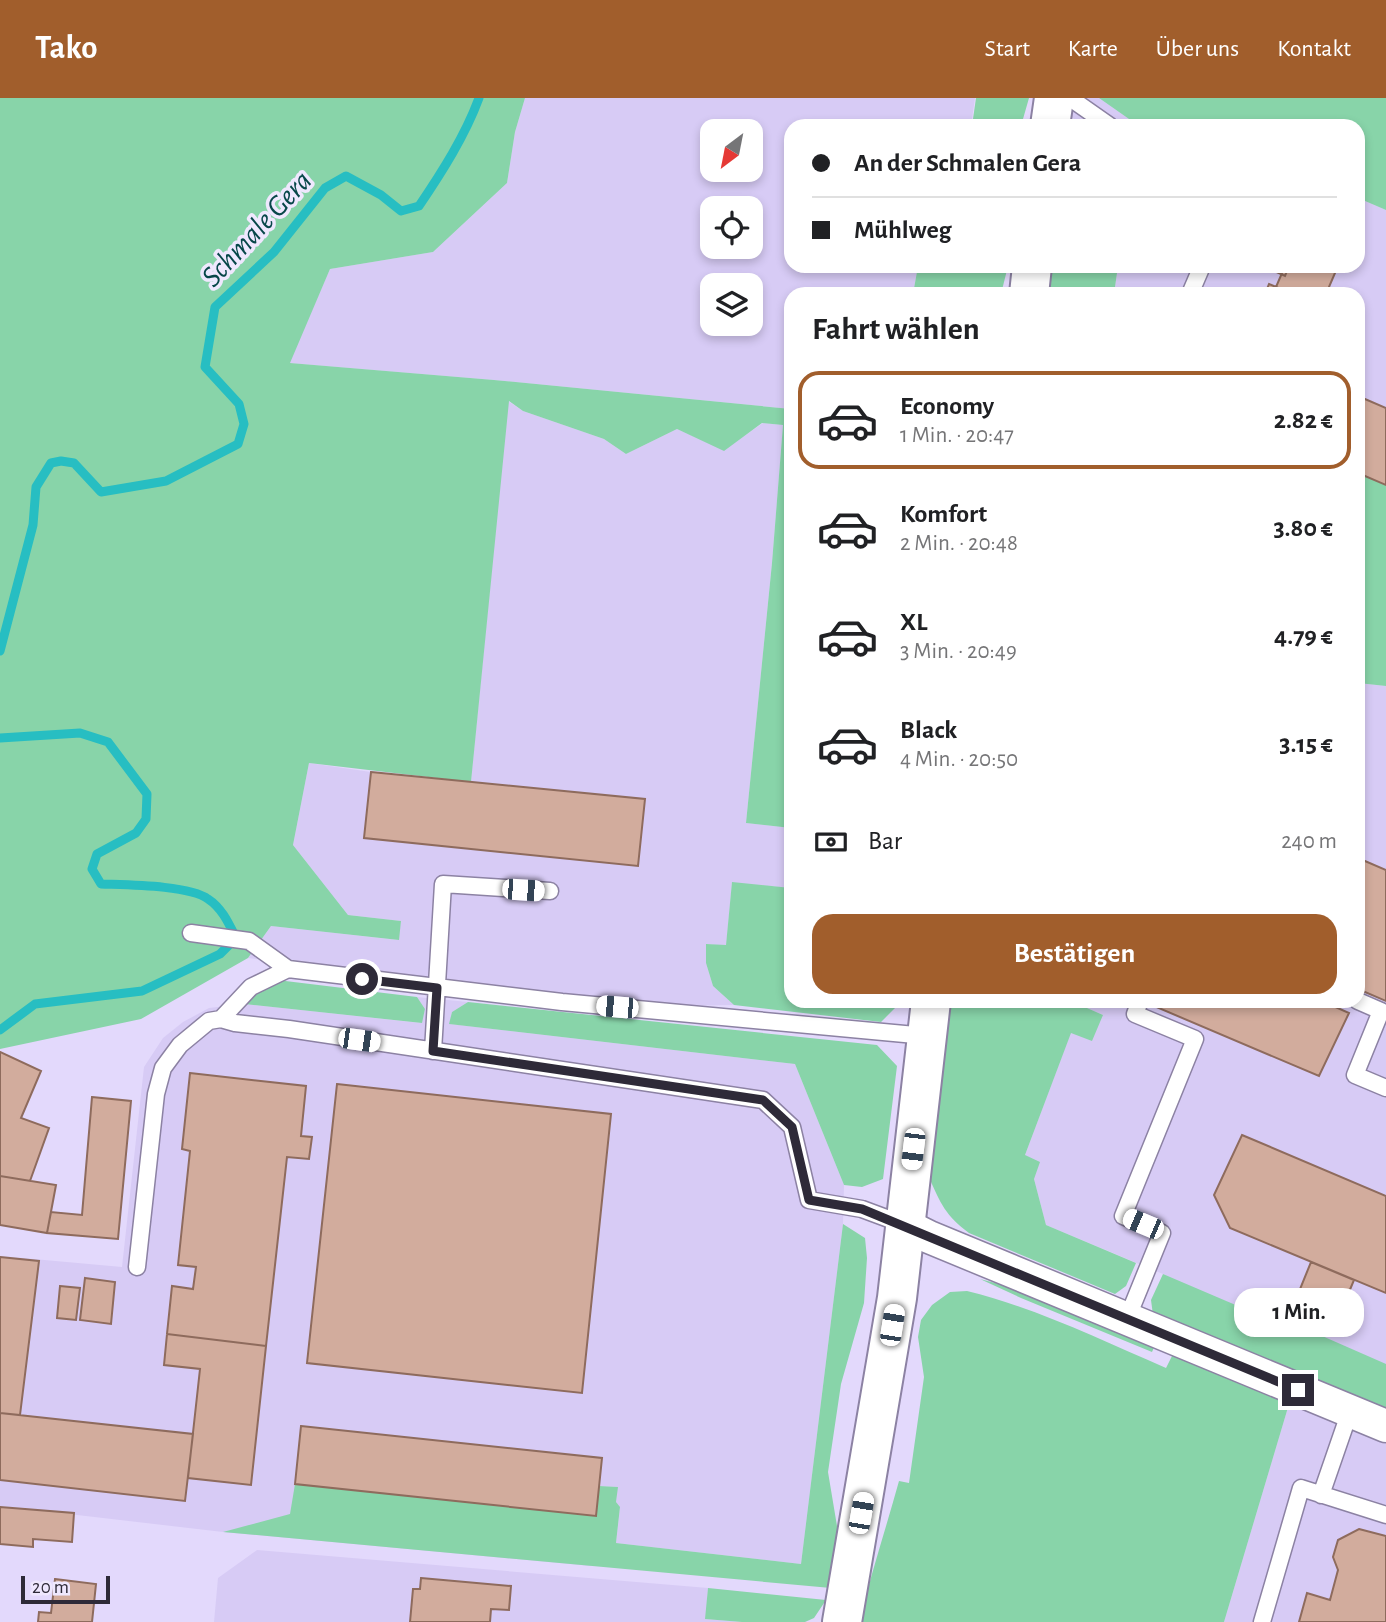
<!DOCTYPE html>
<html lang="de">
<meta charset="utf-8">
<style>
:root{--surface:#fff;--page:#f2f2f2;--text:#202124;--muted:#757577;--line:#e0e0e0;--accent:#a15e2c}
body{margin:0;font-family:"Alegreya Sans",sans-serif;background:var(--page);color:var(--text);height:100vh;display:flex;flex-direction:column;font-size:26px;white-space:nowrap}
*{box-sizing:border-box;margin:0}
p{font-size:23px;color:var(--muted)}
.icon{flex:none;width:38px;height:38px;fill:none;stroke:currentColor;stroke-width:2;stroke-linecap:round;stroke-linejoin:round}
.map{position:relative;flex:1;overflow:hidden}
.details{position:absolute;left:784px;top:189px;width:581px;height:721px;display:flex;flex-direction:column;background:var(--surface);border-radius:21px;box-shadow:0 4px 10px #0003}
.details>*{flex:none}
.banner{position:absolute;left:784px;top:21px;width:581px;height:154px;border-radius:21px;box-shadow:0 4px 10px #0003;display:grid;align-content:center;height:154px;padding:0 28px;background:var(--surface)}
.needle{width:46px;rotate:212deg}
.controls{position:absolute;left:700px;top:21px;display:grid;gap:14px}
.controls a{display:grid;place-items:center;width:63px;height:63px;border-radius:14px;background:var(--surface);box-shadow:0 4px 10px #0003;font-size:35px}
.scale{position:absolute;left:21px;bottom:18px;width:89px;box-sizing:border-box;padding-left:7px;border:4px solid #2e2a38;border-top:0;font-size:19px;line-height:24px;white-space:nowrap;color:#2e2a38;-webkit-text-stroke:5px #efe8fe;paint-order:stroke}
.end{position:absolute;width:32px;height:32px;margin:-16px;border:9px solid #2e2a38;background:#fff;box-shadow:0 0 0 4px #fff}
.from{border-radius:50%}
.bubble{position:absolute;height:49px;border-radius:21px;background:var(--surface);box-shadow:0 4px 10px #0003;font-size:23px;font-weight:700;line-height:49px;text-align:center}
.car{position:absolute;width:21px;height:42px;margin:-21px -10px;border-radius:9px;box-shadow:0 0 5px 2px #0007;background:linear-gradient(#fff 24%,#345 0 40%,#fff 0 76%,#345 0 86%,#fff 0)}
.banner b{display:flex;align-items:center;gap:24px;height:66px;font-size:26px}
.banner b+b{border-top:2px solid var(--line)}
.banner i{width:18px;height:18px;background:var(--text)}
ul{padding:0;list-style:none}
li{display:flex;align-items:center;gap:21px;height:98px;margin:0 14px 10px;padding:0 14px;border:4px solid transparent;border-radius:21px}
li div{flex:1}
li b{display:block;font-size:26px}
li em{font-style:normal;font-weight:700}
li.current{border-color:var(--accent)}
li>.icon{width:63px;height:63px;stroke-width:1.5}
h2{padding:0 28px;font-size:32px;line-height:84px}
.pay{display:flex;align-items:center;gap:18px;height:77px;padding:0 28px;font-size:26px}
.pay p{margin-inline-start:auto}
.button{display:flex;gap:14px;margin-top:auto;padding:14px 28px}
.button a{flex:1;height:80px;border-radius:21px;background:var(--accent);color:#fff;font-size:28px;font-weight:700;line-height:80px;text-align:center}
header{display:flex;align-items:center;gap:42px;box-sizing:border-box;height:98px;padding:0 35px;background:var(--accent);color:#fff}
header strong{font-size:33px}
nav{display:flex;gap:38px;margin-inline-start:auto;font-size:24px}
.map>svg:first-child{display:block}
.built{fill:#d7cbf5;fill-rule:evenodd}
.green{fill:#88d4a9}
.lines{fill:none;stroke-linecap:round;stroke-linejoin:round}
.stream{stroke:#27bec2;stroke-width:9}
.building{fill:#d2ac9d;stroke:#8e6b5d;stroke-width:2}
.lane-casing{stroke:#8c82a3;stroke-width:19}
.street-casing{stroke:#8c82a3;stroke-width:35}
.secondary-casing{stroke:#8c82a3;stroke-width:42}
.lane{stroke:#fff;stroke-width:16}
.street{stroke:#fff;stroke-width:32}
.secondary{stroke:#fff;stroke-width:38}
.route{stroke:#2e2a38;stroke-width:9}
.labels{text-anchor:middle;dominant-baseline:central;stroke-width:7;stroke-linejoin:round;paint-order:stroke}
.water-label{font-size:30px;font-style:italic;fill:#074749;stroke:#efe8fe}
</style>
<header>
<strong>Tako</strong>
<nav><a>Start</a><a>Karte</a><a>Über uns</a><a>Kontakt</a></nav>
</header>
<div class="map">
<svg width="1386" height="1524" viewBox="0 0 1386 1524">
<rect width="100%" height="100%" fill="#e3d9fc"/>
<path class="built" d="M525 0H975L971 28H791V168H918L913 196H791V311L494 282 289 265 330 171 433 154 507 85 515 34ZM712 33H751V72H712ZM712 110H751V149H712ZM712 187H751V226H712Z
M1071 0H1099L1139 28H1084L1070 18Z
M1358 100 1386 112V387L1358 375V196H1114L1118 168H1358Z
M508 303 523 313 604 341 626 356 677 331 724 352 763 325 783 327 772 465 746 725 791 730V790L732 785 726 848 707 846 706 865 713 888 734 907 662 908 540 896 248 860 271 828 398 842 401 823 348 817 293 747 309 665 371 674 471 683Z
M1358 585 1386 588V1308L1163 1176 1046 1127 1034 1081 1025 1057 1071 934 1103 917 1071 903H1358Z
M417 899 468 904 452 914 450 926 795 966 844 1087 843 1126 801 1466 616 1445 620 1410 616 1404 617 1389 599 1388 591 1468 223 1434 0 1408V1158L122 1169 144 969 163 940 183 924 209 910 244 906 421 925 425 911Z
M1289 1306 1386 1346V1524H1224Z
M257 1452 708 1490 706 1521 742 1524H214L218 1480Z"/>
<path class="green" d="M0 0H525L515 34 507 85 433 154 330 171 290 265 494 282 791 311V730L746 725 772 465 783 327 762 325 724 353 677 331 626 356 604 341 523 313 509 303 471 684 309 665 293 747 348 817 401 823 399 842 271 828 248 860 141 921 0 951Z
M976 0H1029L1021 28H972Z
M1099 0H1386V112L1358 100V28H1139Z
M918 168H1008L1001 196H913Z
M1048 168H1118L1114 196H1044Z
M1358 375 1386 387V588L1358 585Z
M732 784 791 790V903H902L881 924 734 907 713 888 706 865V846L726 847Z
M269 881 417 899 425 911 422 925 244 906Z
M951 903H1071L1103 917 1092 943 1071 935 1025 1057 1040 1064 1034 1081 1046 1127 1136 1165 1126 1188 1115 1196 969 1135C946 1118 940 1105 929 1079Z
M468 904 877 947 897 968 883 1081 862 1089 844 1087 795 966 449 926 452 914Z
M843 1126 865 1140 867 1160 864 1205 841 1286 828 1374 838 1434 831 1490 223 1434 290 1416 295 1386 596 1418 599 1388 618 1389 616 1404 620 1409 616 1445 801 1466Z
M1163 1176 1245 1211 1255 1190 1288 1223 1386 1266V1313L1153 1217 1151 1202Z
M980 1181 1014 1190 1155 1247 1152 1254 1021 1200Z
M967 1193C1036 1210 1101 1242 1166 1270L1173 1256 1289 1306 1224 1524H859C871 1476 886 1430 899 1383L909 1385 924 1279 918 1239 921 1222 932 1207 950 1194Z
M708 1490 826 1502 814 1520 805 1524H742L705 1521Z"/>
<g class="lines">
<path class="stream" d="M0 553 33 427 36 389 51 365 61 363 74 365 101 394 166 383 238 346 244 326 239 306 205 269 215 209 274 154 325 90 346 78 381 97 401 113 419 108C442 74 465 38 479 0
M0 640 80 635 108 644 147 696 146 721 136 735 97 756 92 771 101 786C126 787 189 787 208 801 222 810 229 826 236 840L220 856 142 893 35 906 0 932"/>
</g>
<path class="building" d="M1263 168H1289L1285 178Z
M1285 168H1338L1326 196H1292L1276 189Z
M1269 186 1276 189 1292 196H1265Z
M1358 298 1386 310V387L1358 375Z
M371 674 645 701 638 768 364 740Z
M1358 760 1386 772V903L1358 891Z
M1156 903H1322L1349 915 1319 978 1154 908Z
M0 954 41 973 21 1020 49 1030 30 1083 0 1078Z
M190 975 306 988 301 1038 312 1039 309 1061 287 1059 266 1248 167 1236 172 1188 193 1191 196 1169 178 1167 190 1053 182 1051Z
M337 986 611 1016 582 1295 307 1265Z
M92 999 131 1003 118 1141 47 1135 51 1114 82 1117Z
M1242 1037 1386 1098V1195L1230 1130 1214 1097Z
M0 1078 56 1087 47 1135 0 1127Z
M0 1159 39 1163 20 1317 0 1315Z
M1311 1164 1354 1182 1337 1223 1294 1206Z
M85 1180 115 1184 111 1226 80 1222Z
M60 1188 80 1190 76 1222 57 1220Z
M167 1236 266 1248 251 1387 188 1380 200 1271 164 1267Z
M0 1315 193 1336 185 1403 0 1382Z
M301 1328 602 1360 596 1418 295 1386Z
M0 1409 74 1415 72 1444 33 1441V1449L0 1446Z
M1359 1431 1386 1438V1524H1299L1307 1495 1330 1502 1338 1472 1333 1459 1338 1442Z
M421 1480 511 1488 509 1512 491 1511 490 1524H410L413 1491H420Z
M55 1481 96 1486 92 1524H38L39 1514 51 1515Z"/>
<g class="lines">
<g class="lane-casing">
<path id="lane" d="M1070 0 1110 28
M1190 196 1202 168
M191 835 249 843 288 871 562 904 926 938
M1358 903 1381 913 1355 977 1386 990
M221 921 251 889 288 871
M433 953 443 786 550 793
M137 1169 156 996 163 970 180 947 209 923 221 921 235 925 289 931 763 1002 792 1029 809 1102 862 1111 905 1127
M1127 1221 1162 1135 1123 1118 1195 941 1135 916 1140 903
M1321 1397 1350 1313
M1262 1524 1301 1390 1386 1417"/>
</g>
<g class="street-casing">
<path id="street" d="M905 1127 929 1139 1386 1328"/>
</g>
<g class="secondary-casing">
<path id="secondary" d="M1050 28 1054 0
M1029 196 1032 168
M842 1524 897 1200 931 903"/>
</g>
<use href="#lane" class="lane"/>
<use href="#street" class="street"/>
<use href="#secondary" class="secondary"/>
</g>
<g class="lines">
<path class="route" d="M362 881 437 890 433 953 763 1002 792 1029 809 1102 862 1111 1298 1292"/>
</g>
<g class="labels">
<g class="water-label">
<text transform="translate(257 131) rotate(-47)">Schmale Gera</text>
</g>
</g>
</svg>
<div class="controls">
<a><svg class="needle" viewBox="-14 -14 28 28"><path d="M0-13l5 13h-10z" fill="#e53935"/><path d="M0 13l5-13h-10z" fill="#757577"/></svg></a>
<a><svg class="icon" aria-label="locate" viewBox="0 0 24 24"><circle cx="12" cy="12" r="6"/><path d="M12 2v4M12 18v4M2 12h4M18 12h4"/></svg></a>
<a><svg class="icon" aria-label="layers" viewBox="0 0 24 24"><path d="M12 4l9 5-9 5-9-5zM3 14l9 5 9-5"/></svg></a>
</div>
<div class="scale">20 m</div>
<i class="end from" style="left:362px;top:881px"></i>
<i class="end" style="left:1298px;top:1292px"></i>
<div class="bubble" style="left:1234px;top:1190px;width:130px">1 Min.</div>
<i class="car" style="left:523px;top:792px;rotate:94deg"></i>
<i class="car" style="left:617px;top:909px;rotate:275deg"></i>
<i class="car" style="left:359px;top:942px;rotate:98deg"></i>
<i class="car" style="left:913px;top:1051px;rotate:187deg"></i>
<i class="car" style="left:1143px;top:1126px;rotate:293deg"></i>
<i class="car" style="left:892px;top:1227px;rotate:9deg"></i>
<i class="car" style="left:861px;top:1415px;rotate:10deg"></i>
<div class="banner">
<b><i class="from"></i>An der Schmalen Gera</b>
<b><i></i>Mühlweg</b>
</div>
<section class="details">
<h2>Fahrt wählen</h2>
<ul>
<li class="current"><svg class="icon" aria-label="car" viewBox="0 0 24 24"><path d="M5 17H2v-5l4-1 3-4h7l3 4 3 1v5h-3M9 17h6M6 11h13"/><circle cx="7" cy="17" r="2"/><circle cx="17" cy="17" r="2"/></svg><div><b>Economy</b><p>1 Min. · 20:47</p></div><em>2.82 €</em></li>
<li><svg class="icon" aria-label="car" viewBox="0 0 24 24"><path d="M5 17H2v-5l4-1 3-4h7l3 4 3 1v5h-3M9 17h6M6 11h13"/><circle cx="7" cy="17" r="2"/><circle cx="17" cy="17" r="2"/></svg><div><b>Komfort</b><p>2 Min. · 20:48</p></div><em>3.80 €</em></li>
<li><svg class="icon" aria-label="car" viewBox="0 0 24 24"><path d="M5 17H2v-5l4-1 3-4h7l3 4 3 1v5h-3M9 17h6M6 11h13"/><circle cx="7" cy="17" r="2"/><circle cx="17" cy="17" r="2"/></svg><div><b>XL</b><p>3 Min. · 20:49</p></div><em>4.79 €</em></li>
<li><svg class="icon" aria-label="car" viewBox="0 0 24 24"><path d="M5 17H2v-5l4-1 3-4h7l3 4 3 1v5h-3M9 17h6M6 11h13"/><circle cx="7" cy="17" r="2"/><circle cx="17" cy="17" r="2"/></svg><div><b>Black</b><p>4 Min. · 20:50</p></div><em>3.15 €</em></li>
</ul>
<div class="pay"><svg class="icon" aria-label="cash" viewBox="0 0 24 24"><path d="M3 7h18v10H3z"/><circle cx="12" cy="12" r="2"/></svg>Bar<p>240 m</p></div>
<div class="button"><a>Bestätigen</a></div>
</section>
</div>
